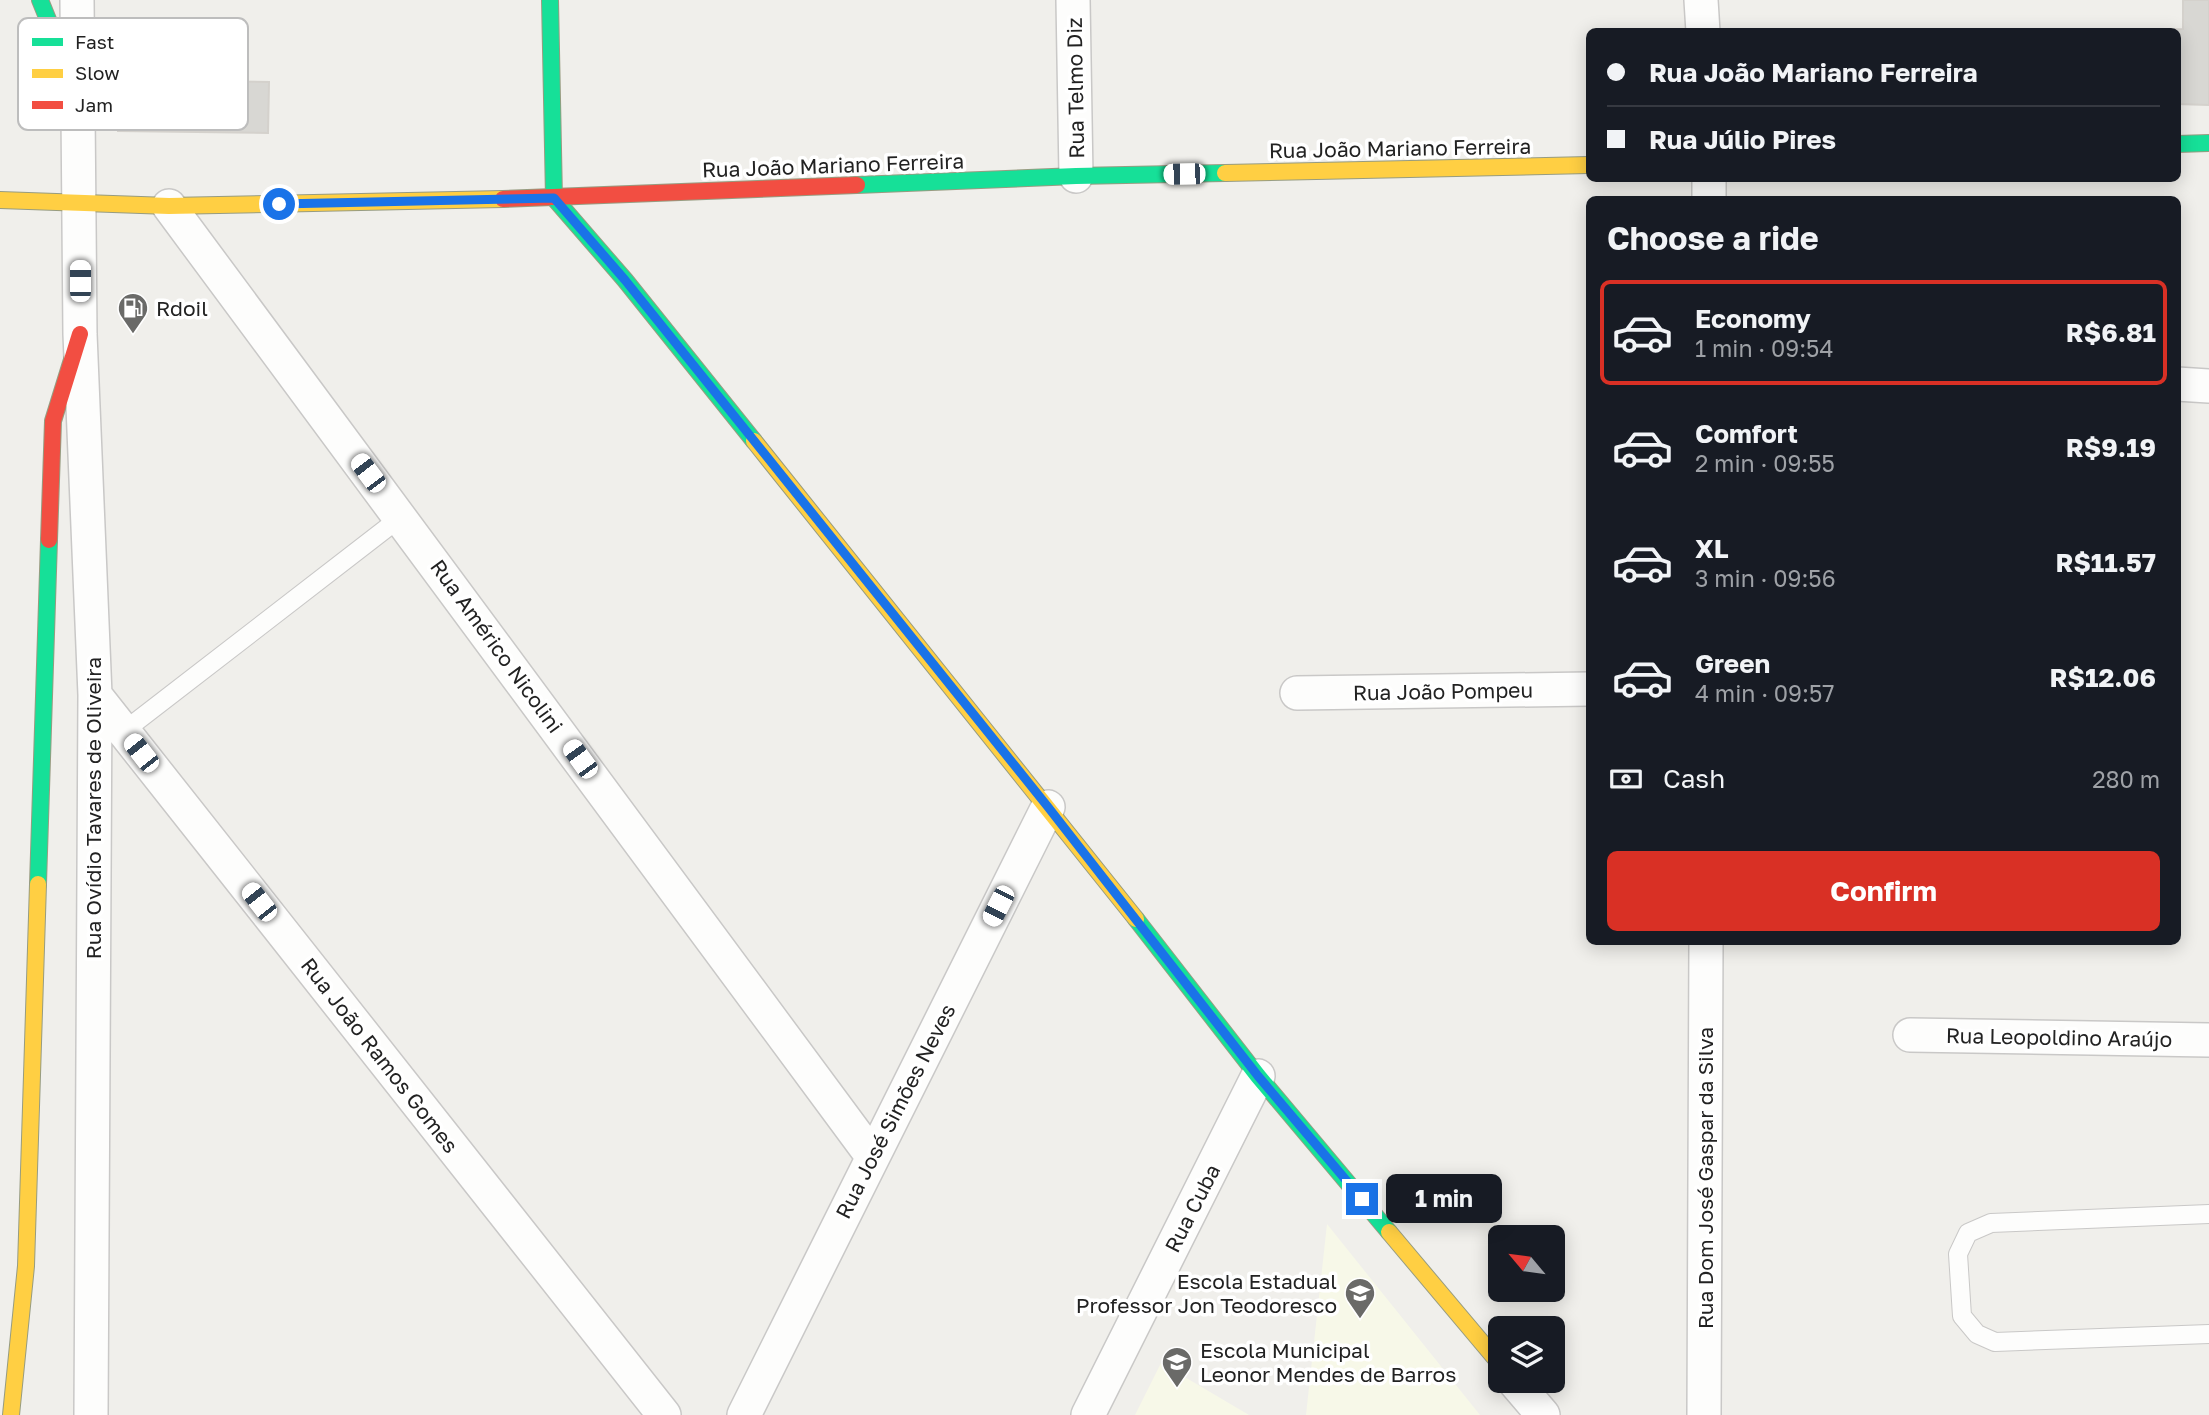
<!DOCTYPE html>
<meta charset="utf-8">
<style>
:root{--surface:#171b24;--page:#20242c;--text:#f1f3f6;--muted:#9ea1a6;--line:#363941;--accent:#d93025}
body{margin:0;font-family:"Golos Text",sans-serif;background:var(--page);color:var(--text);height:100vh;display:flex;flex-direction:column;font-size:26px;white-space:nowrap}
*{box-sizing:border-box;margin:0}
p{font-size:23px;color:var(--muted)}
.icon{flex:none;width:38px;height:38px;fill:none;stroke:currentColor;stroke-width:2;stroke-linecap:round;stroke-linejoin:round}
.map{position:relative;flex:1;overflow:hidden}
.details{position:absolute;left:1586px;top:196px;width:595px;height:749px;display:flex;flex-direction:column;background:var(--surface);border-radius:10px;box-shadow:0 4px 18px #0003}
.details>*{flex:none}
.guide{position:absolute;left:1586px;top:28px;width:595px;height:154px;border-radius:10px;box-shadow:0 4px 18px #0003;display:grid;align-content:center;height:154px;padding:0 21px;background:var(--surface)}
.needle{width:46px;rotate:299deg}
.tools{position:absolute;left:1488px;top:1225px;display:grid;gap:14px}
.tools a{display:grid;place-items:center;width:77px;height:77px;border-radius:10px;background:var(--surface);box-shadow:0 4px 18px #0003;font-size:35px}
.end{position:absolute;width:32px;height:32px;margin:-16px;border:9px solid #1a73e8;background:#fff;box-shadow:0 0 0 4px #fff}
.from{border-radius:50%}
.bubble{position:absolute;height:49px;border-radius:10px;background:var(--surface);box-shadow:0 4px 18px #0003;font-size:23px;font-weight:700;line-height:49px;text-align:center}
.car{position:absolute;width:21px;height:42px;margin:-21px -10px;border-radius:9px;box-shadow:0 0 5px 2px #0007;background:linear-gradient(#fff 24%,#345 0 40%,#fff 0 76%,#345 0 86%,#fff 0)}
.guide b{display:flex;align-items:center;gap:24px;height:66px;font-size:26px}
.guide b+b{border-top:2px solid var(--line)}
.guide i{width:18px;height:18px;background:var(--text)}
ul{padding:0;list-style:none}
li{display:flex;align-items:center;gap:21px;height:105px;margin:0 14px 10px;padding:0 7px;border:4px solid transparent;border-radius:10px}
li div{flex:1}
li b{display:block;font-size:26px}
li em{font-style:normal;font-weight:700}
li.current{border-color:var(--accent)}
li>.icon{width:63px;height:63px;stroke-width:1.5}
h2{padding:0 21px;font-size:32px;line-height:84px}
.pay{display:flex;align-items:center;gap:18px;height:77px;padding:0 21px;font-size:26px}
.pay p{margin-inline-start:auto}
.primary-button{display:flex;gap:14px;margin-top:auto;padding:14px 21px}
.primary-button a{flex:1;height:80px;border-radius:10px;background:var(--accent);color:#fff;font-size:28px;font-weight:700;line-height:80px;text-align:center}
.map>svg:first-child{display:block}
.education{fill:#f7f8e8}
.building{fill:#d8d7d3;stroke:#d4d1cc;stroke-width:2}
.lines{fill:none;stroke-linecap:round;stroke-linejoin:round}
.lane-casing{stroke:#c9c8c7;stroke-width:20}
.street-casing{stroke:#c9c8c7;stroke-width:36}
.fast-casing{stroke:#979c81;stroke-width:18}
.slow-casing{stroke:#979c81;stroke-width:18}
.jam-casing{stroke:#979c81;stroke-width:18}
.lane{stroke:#fdfdfc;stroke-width:18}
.street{stroke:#fdfdfc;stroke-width:33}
.fast{stroke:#16e098;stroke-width:16}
.slow{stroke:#ffcf43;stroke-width:16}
.jam{stroke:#f24e42;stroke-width:16}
.route{stroke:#1a73e8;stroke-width:9}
.labels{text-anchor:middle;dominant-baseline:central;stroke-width:7;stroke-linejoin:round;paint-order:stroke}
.street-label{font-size:21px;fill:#222;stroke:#fff}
.poi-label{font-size:21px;fill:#222;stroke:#fff;text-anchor:start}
.key{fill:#fff;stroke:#bdbdbd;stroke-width:2}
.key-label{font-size:19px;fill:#222}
</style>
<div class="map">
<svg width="2209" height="1415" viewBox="0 0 2209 1415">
<rect width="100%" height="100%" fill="#f0efeb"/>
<path class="education" d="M1327 1224 1480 1415H1306Z
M1161 1363 1249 1415H1135Z"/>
<path class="building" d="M2183 0H2209V105L2177 104V32H2151V30L2183 29Z
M120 80 269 82 268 133 118 131Z"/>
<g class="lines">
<g class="lane-casing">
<path id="lane" d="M124 731 401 517
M2209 1214 1991 1223 1968 1233 1958 1254 1962 1316 1977 1334 1995 1342 2209 1334"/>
</g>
<g class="street-casing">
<path id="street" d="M77 0 80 334 95 695 91 1415
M1073 0 1076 176
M1701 0 1703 32
M1709 200V178
M169 206 872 1156
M2177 384 2209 386
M1297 693 1589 689
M95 695 664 1415
M1910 1035 2209 1040
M1514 1381 1543 1415
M744 1415 1048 807
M1088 1415 1258 1076
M1704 1415 1706 942"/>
</g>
<g class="fast-casing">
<path id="fast" d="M40 0 76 89
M550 0 554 198 625 280 754 441
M2177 144 2209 143
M857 185 1076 176 1225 173
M38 884 49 540
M1136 919 1258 1076 1389 1232"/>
</g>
<g class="slow-casing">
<path id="slow" d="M1225 173 1589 165
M0 200 169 206 503 199
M754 441 1136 919
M1389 1232 1500 1364
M11 1415 26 1266 38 884"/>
</g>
<g class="jam-casing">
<path id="jam" d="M503 199 857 185
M49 540 53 421 80 334"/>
</g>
<use href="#lane" class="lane"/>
<use href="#street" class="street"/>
<use href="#fast" class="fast"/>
<use href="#slow" class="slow"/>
<use href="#jam" class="jam"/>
</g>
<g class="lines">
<path class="route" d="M279 204 554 198 625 280 1048 807 1258 1076 1362 1199"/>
</g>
<defs>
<g id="fuel-pin" transform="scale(1.575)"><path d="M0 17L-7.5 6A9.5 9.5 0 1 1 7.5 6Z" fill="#6a6a68" stroke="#fff"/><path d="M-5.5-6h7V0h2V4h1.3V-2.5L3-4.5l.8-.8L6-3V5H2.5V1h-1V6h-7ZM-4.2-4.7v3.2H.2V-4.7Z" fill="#fff"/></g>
<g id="school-pin" transform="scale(1.575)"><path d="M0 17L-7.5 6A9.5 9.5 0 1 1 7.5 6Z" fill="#6a6a68" stroke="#fff"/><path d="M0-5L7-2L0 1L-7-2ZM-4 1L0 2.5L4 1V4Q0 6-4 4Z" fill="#fff"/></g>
</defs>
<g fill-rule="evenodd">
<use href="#fuel-pin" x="133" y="308"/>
<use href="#school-pin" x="1360" y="1293"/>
<use href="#school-pin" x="1177" y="1362"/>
</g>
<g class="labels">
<g class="street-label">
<text transform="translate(1075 88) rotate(-91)">Rua Telmo Diz</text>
<text transform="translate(1400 148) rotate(-1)">Rua João Mariano Ferreira</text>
<text transform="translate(833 165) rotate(-2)">Rua João Mariano Ferreira</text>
<text transform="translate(497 646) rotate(54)">Rua Américo Nicolini</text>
<text transform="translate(1443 691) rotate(-1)">Rua João Pompeu</text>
<text transform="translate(93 808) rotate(-90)">Rua Ovídio Tavares de Oliveira</text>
<text transform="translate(2059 1037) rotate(1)">Rua Leopoldino Araújo</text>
<text transform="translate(380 1055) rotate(52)">Rua João Ramos Gomes</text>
<text transform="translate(895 1111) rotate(-63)">Rua José Simões Neves</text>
<text transform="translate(1705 1178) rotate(-90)">Rua Dom José Gaspar da Silva</text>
<text transform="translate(1192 1208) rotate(-63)">Rua Cuba</text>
</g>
<g class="poi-label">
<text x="156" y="308">Rdoil</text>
<text x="1337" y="1281" text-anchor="end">Escola Estadual<tspan x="1337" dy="24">Professor Jon Teodoresco</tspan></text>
<text x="1200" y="1350">Escola Municipal<tspan x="1200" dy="24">Leonor Mendes de Barros</tspan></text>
</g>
</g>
<rect x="18" y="18" width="230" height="112" rx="10" class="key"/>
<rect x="32" y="38" width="31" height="8" fill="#16e098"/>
<rect x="32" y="69" width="31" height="9" fill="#ffcf43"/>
<rect x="32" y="101" width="31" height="8" fill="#f24e42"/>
<g class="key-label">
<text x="75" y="49">Fast</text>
<text x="75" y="80">Slow</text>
<text x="75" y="112">Jam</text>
</g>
</svg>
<div class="tools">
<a><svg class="needle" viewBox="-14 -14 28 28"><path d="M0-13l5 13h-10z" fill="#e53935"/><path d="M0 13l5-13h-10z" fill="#9ea1a6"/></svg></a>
<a><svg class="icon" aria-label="layers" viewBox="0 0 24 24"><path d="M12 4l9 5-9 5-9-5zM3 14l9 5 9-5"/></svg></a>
</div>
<i class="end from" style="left:279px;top:204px"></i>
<i class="end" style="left:1362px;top:1199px"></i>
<div class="bubble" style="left:1386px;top:1174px;width:116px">1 min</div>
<i class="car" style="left:1184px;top:174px;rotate:269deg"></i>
<i class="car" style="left:80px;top:281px;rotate:0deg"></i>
<i class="car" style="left:368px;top:473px;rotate:323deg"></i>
<i class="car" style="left:141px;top:753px;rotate:322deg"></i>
<i class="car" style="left:580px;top:759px;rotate:324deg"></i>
<i class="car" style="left:259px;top:902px;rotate:322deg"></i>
<i class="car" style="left:998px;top:906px;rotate:207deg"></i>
<div class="guide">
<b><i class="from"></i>Rua João Mariano Ferreira</b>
<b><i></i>Rua Júlio Pires</b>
</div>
<section class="details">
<h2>Choose a ride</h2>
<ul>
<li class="current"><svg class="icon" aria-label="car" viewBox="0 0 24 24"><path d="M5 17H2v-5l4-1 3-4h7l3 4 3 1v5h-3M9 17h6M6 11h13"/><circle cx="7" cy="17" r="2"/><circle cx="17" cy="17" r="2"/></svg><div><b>Economy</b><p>1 min · 09:54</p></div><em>R$6.81</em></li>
<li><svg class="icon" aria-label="car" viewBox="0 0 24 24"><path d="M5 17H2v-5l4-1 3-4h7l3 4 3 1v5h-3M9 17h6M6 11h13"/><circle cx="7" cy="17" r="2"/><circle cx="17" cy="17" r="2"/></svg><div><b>Comfort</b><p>2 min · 09:55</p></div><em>R$9.19</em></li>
<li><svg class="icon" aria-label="car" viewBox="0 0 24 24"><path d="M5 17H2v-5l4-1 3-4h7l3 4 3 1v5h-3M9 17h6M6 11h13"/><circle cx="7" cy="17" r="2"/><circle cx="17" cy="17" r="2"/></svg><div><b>XL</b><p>3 min · 09:56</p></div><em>R$11.57</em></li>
<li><svg class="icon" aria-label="car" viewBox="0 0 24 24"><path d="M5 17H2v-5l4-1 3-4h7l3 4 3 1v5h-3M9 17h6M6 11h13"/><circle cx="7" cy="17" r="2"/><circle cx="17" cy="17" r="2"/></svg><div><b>Green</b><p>4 min · 09:57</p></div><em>R$12.06</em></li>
</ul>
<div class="pay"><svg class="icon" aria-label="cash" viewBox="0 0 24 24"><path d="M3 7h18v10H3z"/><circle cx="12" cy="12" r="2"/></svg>Cash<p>280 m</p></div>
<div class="primary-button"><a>Confirm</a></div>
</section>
</div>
